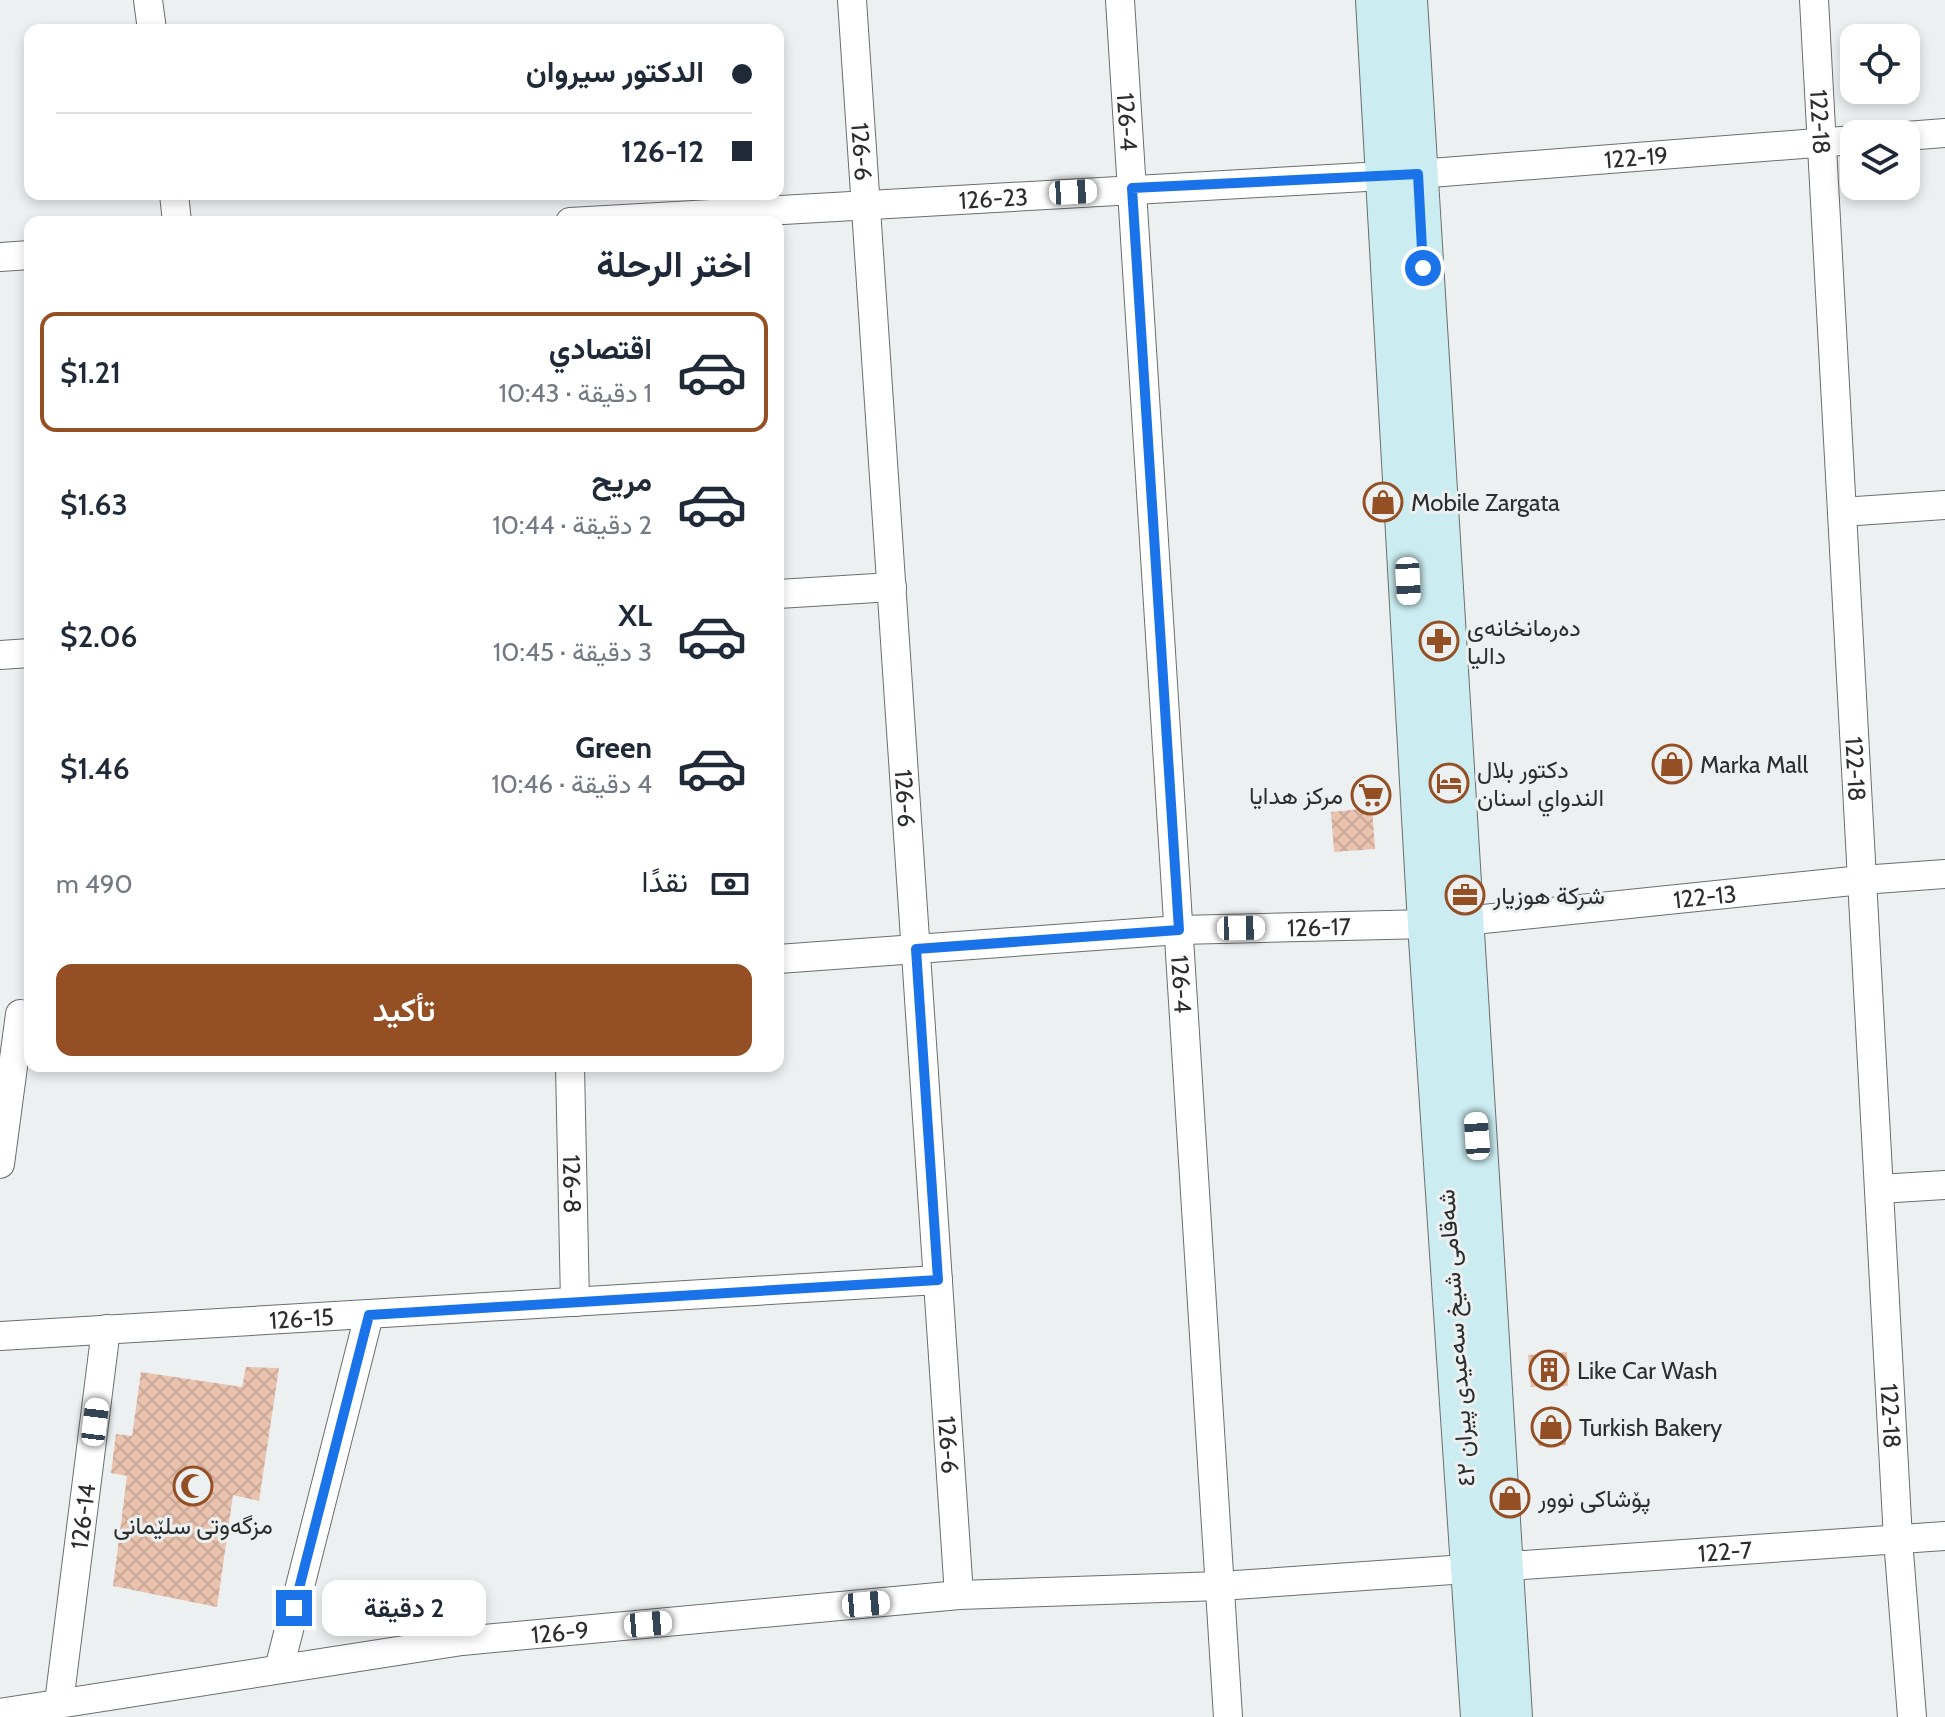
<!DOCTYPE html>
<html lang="ar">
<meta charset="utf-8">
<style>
:root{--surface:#fff;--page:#f2f2f3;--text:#1f2937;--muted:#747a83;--line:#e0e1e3;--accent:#944f25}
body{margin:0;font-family:Cabin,Vazirmatn,sans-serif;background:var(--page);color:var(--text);direction:rtl;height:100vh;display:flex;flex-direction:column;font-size:30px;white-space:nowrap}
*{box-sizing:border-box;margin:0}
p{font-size:26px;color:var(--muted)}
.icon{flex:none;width:44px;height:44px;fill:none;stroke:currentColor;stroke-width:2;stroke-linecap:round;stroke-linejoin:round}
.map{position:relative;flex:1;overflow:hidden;direction:ltr}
.side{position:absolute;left:24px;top:216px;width:760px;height:856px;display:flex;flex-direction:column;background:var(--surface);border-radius:16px;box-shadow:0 4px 12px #0003;direction:rtl}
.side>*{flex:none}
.top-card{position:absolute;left:24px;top:24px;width:760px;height:176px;border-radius:16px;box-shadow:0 4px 12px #0003;direction:rtl;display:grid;align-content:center;height:176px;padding:0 32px;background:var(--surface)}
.buttons{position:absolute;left:1840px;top:24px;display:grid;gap:16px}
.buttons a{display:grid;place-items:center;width:80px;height:80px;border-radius:16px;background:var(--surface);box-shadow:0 4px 12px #0003;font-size:40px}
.end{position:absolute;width:36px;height:36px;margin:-18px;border:10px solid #1a73e8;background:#fff;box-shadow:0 0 0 4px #fff}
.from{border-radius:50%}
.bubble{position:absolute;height:56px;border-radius:16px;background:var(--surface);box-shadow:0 4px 12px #0003;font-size:26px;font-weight:600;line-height:56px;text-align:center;direction:rtl}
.car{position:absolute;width:24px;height:48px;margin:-24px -12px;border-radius:10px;box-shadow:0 0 6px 2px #0007;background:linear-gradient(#fff 24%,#345 0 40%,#fff 0 76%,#345 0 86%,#fff 0)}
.top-card b{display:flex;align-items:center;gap:28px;height:76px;font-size:30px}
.top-card b+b{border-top:2px solid var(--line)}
.top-card i{width:20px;height:20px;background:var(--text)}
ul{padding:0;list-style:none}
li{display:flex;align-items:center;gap:24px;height:120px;margin:0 16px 12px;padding:0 16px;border:4px solid transparent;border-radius:16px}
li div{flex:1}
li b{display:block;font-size:30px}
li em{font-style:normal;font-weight:600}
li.on{border-color:var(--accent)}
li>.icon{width:72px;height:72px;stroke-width:1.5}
h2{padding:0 32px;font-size:36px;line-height:96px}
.pay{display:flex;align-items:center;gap:20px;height:88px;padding:0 32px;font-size:30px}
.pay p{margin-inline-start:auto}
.cta{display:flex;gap:16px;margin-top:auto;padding:16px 32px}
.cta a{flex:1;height:92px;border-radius:16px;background:var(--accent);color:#fff;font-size:32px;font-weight:600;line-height:92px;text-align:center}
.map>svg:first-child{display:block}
.building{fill:url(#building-cross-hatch)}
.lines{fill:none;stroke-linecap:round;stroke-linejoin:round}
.street-casing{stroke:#6a6e6e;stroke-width:30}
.secondary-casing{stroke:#6a6e6e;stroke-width:42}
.street{stroke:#fff;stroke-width:28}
.secondary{stroke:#cbecf0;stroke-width:40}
.route{stroke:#1a73e8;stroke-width:10}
.labels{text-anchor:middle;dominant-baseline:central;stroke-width:6;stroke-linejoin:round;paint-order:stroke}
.street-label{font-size:24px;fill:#2c2e2e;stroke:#ecf0f0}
.poi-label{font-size:24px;fill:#2c2e2e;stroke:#ecf0f0;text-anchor:start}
</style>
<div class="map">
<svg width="1945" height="1717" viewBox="0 0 1945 1717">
<defs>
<pattern id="building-cross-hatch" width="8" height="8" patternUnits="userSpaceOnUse" patternTransform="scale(2)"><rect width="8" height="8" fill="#eac3af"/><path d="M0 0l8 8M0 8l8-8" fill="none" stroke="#c9a897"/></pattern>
</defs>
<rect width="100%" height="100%" fill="#ecf0f0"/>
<path class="building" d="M1372 808 1375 849 1334 852 1331 812Z
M1567 1352 1568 1386 1531 1387 1528 1355Z
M246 1367 279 1368 259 1501 233 1495 217 1607 113 1586 127 1476 111 1473 116 1434 132 1436 141 1372 242 1387Z
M1565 1417 1566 1445 1538 1446 1537 1420Z"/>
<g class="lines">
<g class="street-casing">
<g id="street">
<path d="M148 0 152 30"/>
<path id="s1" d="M852 0 959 1595"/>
<path id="s2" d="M1120 0 1228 1717"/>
<path id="s3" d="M1814 0 1898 1539 1912 1717"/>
<path d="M1906 136 1945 133"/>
<path d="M174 194 177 222"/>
<path id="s4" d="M570 222 1418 174 1854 140"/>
<path d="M0 257 30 255"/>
<path d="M1842 512 1945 505"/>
<path d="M778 594 892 587"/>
<path d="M0 655 30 653"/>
<path id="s5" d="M1464 921 1862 880 1945 874"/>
<path id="s6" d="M778 959 1179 930 1428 924"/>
<path id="s7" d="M570 1066 575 1302"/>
<path d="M0 1164 20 1014"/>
<path d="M1879 1189 1945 1185"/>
<path id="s8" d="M0 1336 938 1280"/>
<path d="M279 1669 369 1315"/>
<path id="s9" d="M59 1703 106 1329"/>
<path id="s10" d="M0 1713 462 1641 959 1595 1220 1586 1945 1536"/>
</g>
</g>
<g class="secondary-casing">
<path id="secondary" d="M1376 0 1428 924 1481 1717
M1407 0 1512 1717"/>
</g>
<use href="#street" class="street"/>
<use href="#secondary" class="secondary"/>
</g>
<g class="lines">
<path class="route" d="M294 1608 369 1315 938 1280 916 949 1179 930 1132 188 1418 174 1423 268"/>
</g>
<defs>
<g id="shop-ring" transform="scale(2)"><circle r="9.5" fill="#ecf0f0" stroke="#944f25" stroke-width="1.5"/><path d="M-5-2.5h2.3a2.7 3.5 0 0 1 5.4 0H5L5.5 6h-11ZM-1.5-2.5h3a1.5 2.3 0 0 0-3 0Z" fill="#944f25"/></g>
<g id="pharmacy-ring" transform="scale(2)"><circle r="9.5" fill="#ecf0f0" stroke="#944f25" stroke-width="1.5"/><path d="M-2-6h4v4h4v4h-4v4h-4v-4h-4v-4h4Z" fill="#944f25"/></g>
<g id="hotel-ring" transform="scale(2)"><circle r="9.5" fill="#ecf0f0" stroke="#944f25" stroke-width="1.5"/><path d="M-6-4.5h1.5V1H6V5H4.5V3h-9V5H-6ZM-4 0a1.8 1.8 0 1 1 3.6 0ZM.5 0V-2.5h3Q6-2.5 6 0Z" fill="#944f25"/></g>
<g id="supermarket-ring" transform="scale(2)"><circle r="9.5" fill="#ecf0f0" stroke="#944f25" stroke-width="1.5"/><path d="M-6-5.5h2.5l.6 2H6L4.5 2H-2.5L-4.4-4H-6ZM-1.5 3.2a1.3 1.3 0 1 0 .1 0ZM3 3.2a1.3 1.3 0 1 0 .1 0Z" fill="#944f25"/></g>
<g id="office-ring" transform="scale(2)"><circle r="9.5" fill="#ecf0f0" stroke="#944f25" stroke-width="1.5"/><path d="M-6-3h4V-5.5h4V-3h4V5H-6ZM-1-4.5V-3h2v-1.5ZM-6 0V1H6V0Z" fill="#944f25"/></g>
<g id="building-ring" transform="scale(2)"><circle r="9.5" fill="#ecf0f0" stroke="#944f25" stroke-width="1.5"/><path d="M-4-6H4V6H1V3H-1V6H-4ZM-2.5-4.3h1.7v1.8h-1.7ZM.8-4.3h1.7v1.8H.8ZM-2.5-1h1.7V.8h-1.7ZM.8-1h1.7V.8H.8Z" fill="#944f25"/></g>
<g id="mosque-ring" transform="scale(2)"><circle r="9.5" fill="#ecf0f0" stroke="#944f25" stroke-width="1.5"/><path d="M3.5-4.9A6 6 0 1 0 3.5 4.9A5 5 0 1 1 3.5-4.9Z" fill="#944f25"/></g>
</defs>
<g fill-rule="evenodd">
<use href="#shop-ring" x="1383" y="502"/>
<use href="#pharmacy-ring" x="1439" y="641"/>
<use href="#shop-ring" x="1672" y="764"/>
<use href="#hotel-ring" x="1449" y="783"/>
<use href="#supermarket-ring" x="1371" y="795"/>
<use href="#office-ring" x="1465" y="895"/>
<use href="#building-ring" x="1549" y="1370"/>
<use href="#shop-ring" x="1551" y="1427"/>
<use href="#mosque-ring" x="193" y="1486"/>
<use href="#shop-ring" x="1510" y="1498"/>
</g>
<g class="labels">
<g class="street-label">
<text stroke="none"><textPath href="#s2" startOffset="122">126-4</textPath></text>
<text stroke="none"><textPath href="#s3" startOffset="122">122-18</textPath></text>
<text stroke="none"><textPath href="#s1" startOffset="152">126-6</textPath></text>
<text stroke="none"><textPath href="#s4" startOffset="1068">122-19</textPath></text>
<text stroke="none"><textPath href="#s4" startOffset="424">126-23</textPath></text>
<text stroke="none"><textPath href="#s3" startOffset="770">122-18</textPath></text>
<text stroke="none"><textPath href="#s1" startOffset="800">126-6</textPath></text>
<text stroke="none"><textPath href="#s5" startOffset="242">122-13</textPath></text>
<text stroke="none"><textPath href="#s6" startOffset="542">126-17</textPath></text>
<text stroke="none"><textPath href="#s2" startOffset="986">126-4</textPath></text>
<text stroke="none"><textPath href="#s7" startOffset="118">126-8</textPath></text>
<text stroke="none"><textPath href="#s8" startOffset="302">126-15</textPath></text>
<text transform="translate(1456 1338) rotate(-94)">شەقامی شیخ سەعیدی پیران ٤٢</text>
<text stroke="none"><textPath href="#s3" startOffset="1418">122-18</textPath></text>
<text stroke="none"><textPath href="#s1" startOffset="1448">126-6</textPath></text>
<text stroke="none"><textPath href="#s9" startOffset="188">126-14</textPath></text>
<text stroke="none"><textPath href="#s10" startOffset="1734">122-7</textPath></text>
<text stroke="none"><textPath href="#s10" startOffset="566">126-9</textPath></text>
</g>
<g class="poi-label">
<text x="1411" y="502">Mobile Zargata</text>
<text x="1467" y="627">دەرمانخانەی<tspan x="1467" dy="28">دالیا</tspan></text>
<text x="1700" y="764">Marka Mall</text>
<text x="1477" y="769">دكتور بلال<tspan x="1477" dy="28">الندواي اسنان</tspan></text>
<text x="1343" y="795" text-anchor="end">مركز هدايا</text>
<text x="1493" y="895">شرکة هوزیار</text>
<text x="1577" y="1370">Like Car Wash</text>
<text x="1579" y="1427">Turkish Bakery</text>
<text x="1538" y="1498">پۆشاکی نوور</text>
<text x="193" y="1525" text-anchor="middle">مزگەوتی سلێمانی</text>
</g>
</g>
</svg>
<div class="buttons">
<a><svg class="icon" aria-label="locate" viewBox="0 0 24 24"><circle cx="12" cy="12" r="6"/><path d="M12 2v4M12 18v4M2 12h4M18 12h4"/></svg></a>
<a><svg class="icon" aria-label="layers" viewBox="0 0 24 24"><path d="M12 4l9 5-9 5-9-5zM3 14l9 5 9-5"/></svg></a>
</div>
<i class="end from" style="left:1423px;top:268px"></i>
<i class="end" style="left:294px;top:1608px"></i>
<div class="bubble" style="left:322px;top:1580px;width:164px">2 دقيقة</div>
<i class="car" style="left:1073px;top:192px;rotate:87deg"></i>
<i class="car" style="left:1408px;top:581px;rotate:177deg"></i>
<i class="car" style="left:1241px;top:928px;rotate:89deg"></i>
<i class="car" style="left:1477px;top:1136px;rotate:356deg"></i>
<i class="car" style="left:95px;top:1422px;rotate:7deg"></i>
<i class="car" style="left:866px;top:1604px;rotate:85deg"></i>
<i class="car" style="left:648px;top:1624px;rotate:85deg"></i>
<div class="top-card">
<b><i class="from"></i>الدكتور سيروان</b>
<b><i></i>126-12</b>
</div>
<section class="side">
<h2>اختر الرحلة</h2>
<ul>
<li class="on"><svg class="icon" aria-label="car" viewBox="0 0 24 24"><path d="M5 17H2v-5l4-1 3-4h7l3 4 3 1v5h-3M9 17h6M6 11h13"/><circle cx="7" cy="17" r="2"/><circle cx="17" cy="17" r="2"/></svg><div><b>اقتصادي</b><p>1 دقيقة · 10:43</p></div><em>$1.21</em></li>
<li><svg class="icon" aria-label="car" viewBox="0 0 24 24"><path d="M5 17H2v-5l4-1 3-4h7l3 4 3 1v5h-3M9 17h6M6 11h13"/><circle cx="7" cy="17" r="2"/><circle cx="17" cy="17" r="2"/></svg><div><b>مريح</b><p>2 دقيقة · 10:44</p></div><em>$1.63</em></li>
<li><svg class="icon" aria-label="car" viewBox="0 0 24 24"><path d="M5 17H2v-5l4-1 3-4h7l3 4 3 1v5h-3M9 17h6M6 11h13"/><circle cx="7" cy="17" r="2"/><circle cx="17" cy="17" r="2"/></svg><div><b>XL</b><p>3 دقيقة · 10:45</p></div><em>$2.06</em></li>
<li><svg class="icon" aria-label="car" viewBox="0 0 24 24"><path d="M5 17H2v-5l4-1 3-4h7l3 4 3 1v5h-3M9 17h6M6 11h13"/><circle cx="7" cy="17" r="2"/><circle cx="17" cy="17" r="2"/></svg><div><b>Green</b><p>4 دقيقة · 10:46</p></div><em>$1.46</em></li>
</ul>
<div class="pay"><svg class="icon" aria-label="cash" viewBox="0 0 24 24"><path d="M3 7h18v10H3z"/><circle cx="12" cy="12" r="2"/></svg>نقدًا<p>490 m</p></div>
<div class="cta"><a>تأكيد</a></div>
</section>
</div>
